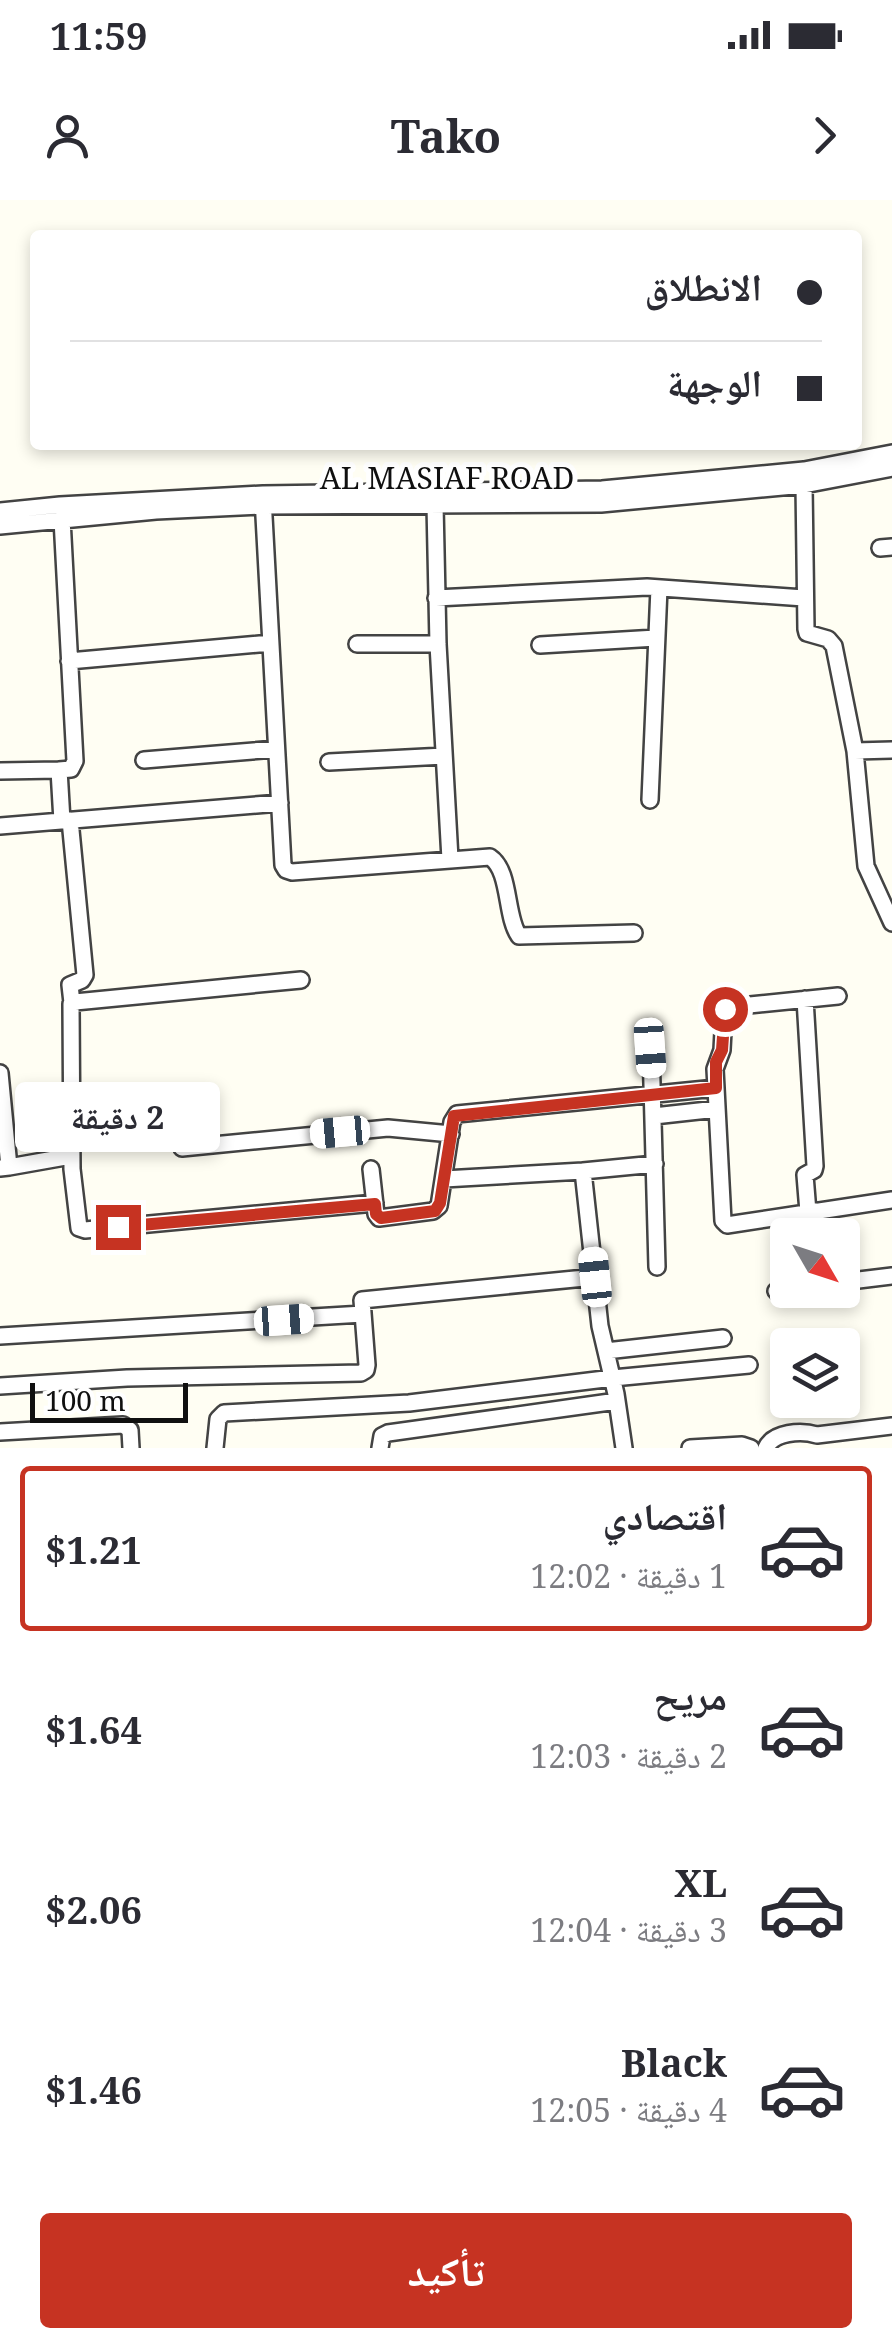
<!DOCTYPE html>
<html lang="ar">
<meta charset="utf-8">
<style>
:root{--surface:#fff;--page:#f2f2f3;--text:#2b2b33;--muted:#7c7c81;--line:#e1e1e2;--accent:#c63322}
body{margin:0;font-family:"Noto Serif","Noto Naskh Arabic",serif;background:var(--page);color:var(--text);direction:rtl;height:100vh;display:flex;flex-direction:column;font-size:38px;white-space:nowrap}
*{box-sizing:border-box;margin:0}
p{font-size:32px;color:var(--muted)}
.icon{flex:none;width:55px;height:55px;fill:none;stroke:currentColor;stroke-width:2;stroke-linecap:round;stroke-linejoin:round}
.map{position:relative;height:1248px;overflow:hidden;direction:ltr}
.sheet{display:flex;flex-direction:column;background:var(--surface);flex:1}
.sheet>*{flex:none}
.banner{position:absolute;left:30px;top:30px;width:832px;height:220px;border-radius:10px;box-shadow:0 5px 15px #0003;direction:rtl;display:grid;align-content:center;height:220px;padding:0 40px;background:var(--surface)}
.needle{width:65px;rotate:129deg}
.buttons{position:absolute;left:770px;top:1018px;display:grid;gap:20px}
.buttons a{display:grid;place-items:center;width:90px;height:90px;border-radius:10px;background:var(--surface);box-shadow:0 5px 15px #0003;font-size:50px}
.scale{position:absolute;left:30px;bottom:25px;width:158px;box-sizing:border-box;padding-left:10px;border:5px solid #101010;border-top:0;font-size:28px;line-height:35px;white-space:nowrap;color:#101010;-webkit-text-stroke:8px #fff;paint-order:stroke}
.end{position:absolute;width:45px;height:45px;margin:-22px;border:12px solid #c63322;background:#fff;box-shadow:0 0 0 5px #fff}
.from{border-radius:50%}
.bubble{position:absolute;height:70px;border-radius:10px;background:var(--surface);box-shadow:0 5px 15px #0003;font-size:32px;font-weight:700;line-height:70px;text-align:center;direction:rtl}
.car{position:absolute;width:30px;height:60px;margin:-30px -15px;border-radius:12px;box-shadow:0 0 8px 2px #0007;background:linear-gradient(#fff 24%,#345 0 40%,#fff 0 76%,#345 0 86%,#fff 0)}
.banner b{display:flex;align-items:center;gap:35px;height:95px;font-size:38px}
.banner b+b{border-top:2px solid var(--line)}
.banner i{width:25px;height:25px;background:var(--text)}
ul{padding:18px 0 0;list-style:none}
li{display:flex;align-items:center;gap:30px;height:165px;margin:0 20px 15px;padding:0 20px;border:5px solid transparent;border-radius:10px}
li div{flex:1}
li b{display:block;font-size:38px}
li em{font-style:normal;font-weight:700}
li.active{border-color:var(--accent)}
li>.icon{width:90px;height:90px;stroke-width:1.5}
.action{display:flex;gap:20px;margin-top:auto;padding:20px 40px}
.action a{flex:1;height:115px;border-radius:10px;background:var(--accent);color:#fff;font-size:40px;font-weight:700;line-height:115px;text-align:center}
.status{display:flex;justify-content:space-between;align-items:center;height:70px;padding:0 50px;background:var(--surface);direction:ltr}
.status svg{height:28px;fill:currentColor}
header{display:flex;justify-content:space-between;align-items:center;height:130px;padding:0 40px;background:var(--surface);font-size:45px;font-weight:700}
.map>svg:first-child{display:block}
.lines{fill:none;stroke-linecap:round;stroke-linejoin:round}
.minor-casing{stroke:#434343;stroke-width:20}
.minor{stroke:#fff;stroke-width:15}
.route{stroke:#c63322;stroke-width:12}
.labels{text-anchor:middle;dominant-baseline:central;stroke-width:10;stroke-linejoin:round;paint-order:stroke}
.street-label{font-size:30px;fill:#101010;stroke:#fff}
</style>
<div class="status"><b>11:59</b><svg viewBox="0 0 49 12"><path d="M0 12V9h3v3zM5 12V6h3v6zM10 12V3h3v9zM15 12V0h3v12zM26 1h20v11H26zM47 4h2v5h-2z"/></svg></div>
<header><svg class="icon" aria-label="forward" viewBox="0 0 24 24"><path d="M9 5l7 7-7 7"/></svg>Tako<svg class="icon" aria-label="person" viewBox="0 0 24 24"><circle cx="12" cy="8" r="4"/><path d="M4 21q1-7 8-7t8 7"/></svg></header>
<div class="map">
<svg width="892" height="1248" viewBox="0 0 892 1248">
<rect width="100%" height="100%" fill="#fffef3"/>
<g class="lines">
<g class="minor-casing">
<path id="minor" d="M804 285 806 429 807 433 828 439 834 446 855 551 892 550
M263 298 283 665 286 670 292 672 490 657C511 671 505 716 519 736L634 733
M435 305 438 444 450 659
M0 311 60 305 263 294 602 289 804 270 892 253
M0 326 156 311 263 306 601 304 804 285 892 268
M880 348 892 347
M436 398 647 387 804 398
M357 444H438
M540 445 656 438
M69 461 270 443
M855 551 866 666 892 723
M144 560 276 549
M329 562 444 556
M59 570 71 569 75 561 62 319
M0 571 59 570 62 621
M650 600 659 388
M70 620 85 775 82 780 70 785 72 803
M0 626 280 603
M301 780 75 802 71 804 72 969 79 1028 85 1030 375 1003
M838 796 730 807 724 812 722 850 715 869 723 1021 727 1025 892 1000
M805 799 815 966 814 970 805 975 808 1012
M651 848 657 1067
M0 873 9 967 0 968
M654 916 717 909
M182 948 388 928 451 934
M9 967 71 956
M371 969 376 1014 379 1018 433 1011 439 1006 452 922 457 914 716 888
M583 971 600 1126 616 1194 624 1248
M444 979 583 971 655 964
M815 1011 818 1035
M842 1082 892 1076
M776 1091 788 1089
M0 1136 363 1114
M606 1151 723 1138
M0 1186 127 1178 361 1173 366 1170 367 1165 362 1100 595 1077
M0 1232 123 1225 130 1230 131 1248
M215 1248 218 1219 224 1213 409 1203 613 1178 749 1165
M380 1248 382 1236 388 1233 617 1201
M690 1248 742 1245 751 1248
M766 1248C773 1232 801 1230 817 1235L892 1226"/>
</g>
<use href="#minor" class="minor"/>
</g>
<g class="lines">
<path class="route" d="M118 1027 375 1004 376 1014 381 1018 435 1011 440 1003 454 916 716 888V862L722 850 725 809"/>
</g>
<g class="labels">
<g class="street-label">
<text x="447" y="277">AL MASIAF ROAD</text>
</g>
</g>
</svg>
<div class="buttons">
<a><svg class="needle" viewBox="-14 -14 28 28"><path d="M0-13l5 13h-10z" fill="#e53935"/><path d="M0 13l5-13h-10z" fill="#7c7c81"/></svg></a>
<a><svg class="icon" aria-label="layers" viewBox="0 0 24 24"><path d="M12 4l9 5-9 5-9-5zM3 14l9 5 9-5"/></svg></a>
</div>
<div class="scale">100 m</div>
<i class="end from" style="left:725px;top:809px"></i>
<i class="end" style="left:118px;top:1027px"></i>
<div class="bubble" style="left:15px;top:882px;width:205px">2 دقيقة</div>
<i class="car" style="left:650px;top:848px;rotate:176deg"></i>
<i class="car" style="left:340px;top:932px;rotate:265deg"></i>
<i class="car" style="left:595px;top:1077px;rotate:354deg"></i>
<i class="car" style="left:284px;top:1120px;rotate:86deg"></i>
<div class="banner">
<b><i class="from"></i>الانطلاق</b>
<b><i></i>الوجهة</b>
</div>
</div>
<section class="sheet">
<ul>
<li class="active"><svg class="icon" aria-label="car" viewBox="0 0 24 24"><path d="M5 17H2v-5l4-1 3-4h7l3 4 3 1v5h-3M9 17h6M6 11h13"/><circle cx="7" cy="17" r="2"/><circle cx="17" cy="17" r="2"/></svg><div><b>اقتصادي</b><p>1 دقيقة · 12:02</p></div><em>$1.21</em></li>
<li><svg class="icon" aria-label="car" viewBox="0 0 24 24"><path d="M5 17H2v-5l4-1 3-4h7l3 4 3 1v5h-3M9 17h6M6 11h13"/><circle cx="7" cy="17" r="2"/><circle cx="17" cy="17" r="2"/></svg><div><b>مريح</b><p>2 دقيقة · 12:03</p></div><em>$1.64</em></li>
<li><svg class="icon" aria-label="car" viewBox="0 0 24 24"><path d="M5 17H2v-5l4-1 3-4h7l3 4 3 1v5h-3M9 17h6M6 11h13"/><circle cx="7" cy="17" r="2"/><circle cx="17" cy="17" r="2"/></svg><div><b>XL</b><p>3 دقيقة · 12:04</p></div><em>$2.06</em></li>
<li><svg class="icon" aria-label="car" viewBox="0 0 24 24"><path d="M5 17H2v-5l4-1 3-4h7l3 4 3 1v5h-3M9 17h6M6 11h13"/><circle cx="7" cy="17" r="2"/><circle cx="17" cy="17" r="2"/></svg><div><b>Black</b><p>4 دقيقة · 12:05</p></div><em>$1.46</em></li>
</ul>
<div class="action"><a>تأكيد</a></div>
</section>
